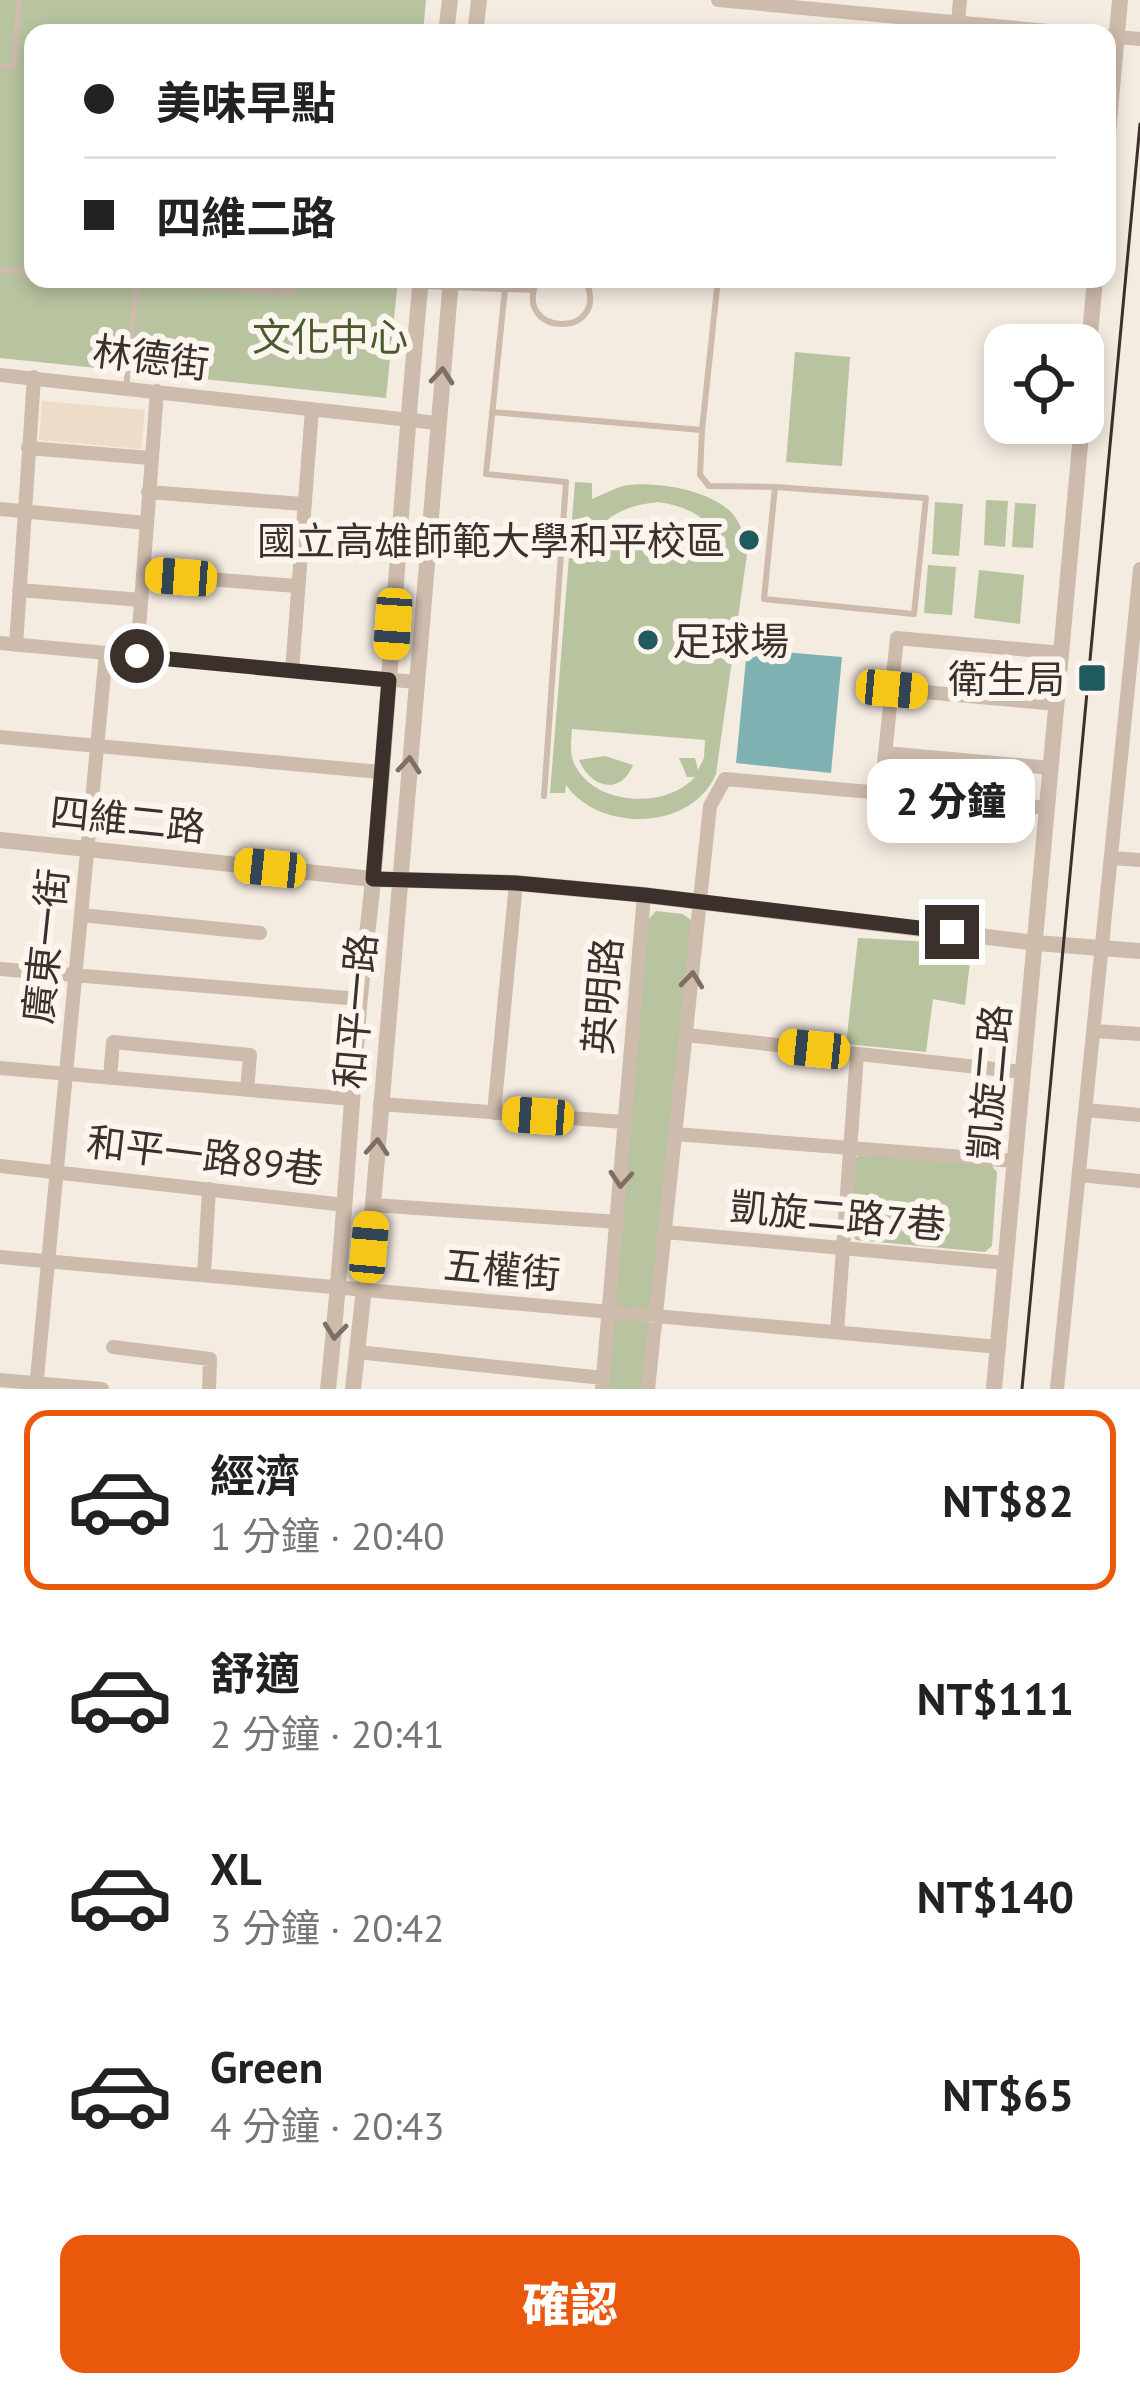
<!DOCTYPE html>
<html lang="zh-TW">
<meta charset="utf-8">
<style>
:root{--surface:#fff;--page:#f2f2f2;--text:#222;--muted:#767676;--line:#e0e0e0;--accent:#ea580c}
body{margin:0;font-family:"PT Sans","Noto Sans TC",sans-serif;background:var(--page);color:var(--text);height:100vh;display:flex;flex-direction:column;font-size:45px;white-space:nowrap}
*{box-sizing:border-box;margin:0}
p{font-size:39px;color:var(--muted)}
.icon{flex:none;width:66px;height:66px;fill:none;stroke:currentColor;stroke-width:2;stroke-linecap:round;stroke-linejoin:round}
.map{position:relative;height:1389px;overflow:hidden}
.sheet{display:flex;flex-direction:column;background:var(--surface);flex:1}
.sheet>*{flex:none}
.banner{position:absolute;left:24px;top:24px;width:1092px;height:264px;border-radius:24px;box-shadow:0 6px 18px #0003;display:grid;align-content:center;height:264px;padding:0 60px;background:var(--surface)}
.tools{position:absolute;left:984px;top:324px;display:grid;gap:24px}
.tools a{display:grid;place-items:center;width:120px;height:120px;border-radius:24px;background:var(--surface);box-shadow:0 6px 18px #0003;font-size:60px}
.end{position:absolute;width:54px;height:54px;margin:-27px;border:15px solid #3b302b;background:#fff;box-shadow:0 0 0 6px #fff}
.from{border-radius:50%}
.bubble{position:absolute;height:84px;border-radius:24px;background:var(--surface);box-shadow:0 6px 18px #0003;font-size:39px;font-weight:800;line-height:84px;text-align:center}
.car{position:absolute;width:36px;height:72px;margin:-36px -18px;border-radius:15px;box-shadow:0 0 9px 3px #0007;background:linear-gradient(#f5c518 24%,#345 0 40%,#f5c518 0 76%,#345 0 86%,#f5c518 0)}
.banner b{display:flex;align-items:center;gap:42px;height:114px;font-size:45px}
.banner b+b{border-top:3px solid var(--line)}
.banner i{width:30px;height:30px;background:var(--text)}
ul{padding:21px 0 0;list-style:none}
li{display:flex;align-items:center;gap:36px;height:180px;margin:0 24px 18px;padding:0 36px;border:6px solid transparent;border-radius:24px}
li div{flex:1}
li b{display:block;font-size:45px}
li em{font-style:normal;font-weight:800}
li.active{border-color:var(--accent)}
li>.icon{width:108px;height:108px;stroke-width:1.5}
.primary-button{display:flex;gap:24px;margin-top:auto;padding:24px 60px}
.primary-button a{flex:1;height:138px;border-radius:24px;background:var(--accent);color:#fff;font-size:48px;font-weight:800;line-height:138px;text-align:center}
.map>svg:first-child{display:block}
.green{fill:#b8c4a0;fill-rule:evenodd}
.plaza{fill:#ecdcc8}
.water{fill:#7fb0b2}
.lines{fill:none;stroke-linecap:round;stroke-linejoin:round}
.service{stroke:#cdbbac;stroke-width:6}
.minor{stroke:#cdbbac;stroke-width:14}
.tertiary{stroke:#cdbbac;stroke-width:16}
.tram{stroke:#3b302b;stroke-width:3}
.oneway{stroke:#7d6f65}
.route{stroke:#3b302b;stroke-width:15}
.poi-dot{fill:#1f5a5e;stroke:#fbf5ee;stroke-width:4.5}
.labels{text-anchor:middle;dominant-baseline:central;stroke-width:12;stroke-linejoin:round;paint-order:stroke}
.park-label{font-size:39px;fill:#4a5a2e;stroke:#fbf5ee}
.street-label{font-size:39px;fill:#3b302b;stroke:#fbf5ee}
.poi-label{font-size:39px;fill:#3b302b;stroke:#fbf5ee;text-anchor:end}
</style>
<div class="map">
<svg width="1140" height="1389" viewBox="0 0 1140 1389">
<rect width="100%" height="100%" fill="#f4ebe1"/>
<path class="green" d="M0 0H426L423 33H33V279H398L386 398 0 358Z
M795 352 850 357 842 466 786 462Z
M575 482 592 483V499C604 494 616 487 628 485 658 481 717 491 735 517 743 528 745 540 747 554L716 774C692 831 600 833 566 785L565 793H550ZM658 502C688 506 716 520 722 551L590 539C606 514 629 505 658 502ZM572 729 705 740 704 758 698 770 695 758H679L687 777H695C667 809 597 806 576 767 569 756 571 742 572 729Z
M986 500 1008 501 1005 547 984 545Z
M935 502 963 504 959 556 932 554Z
M1015 503 1036 504 1033 548 1012 547Z
M928 565 956 567 952 615 924 613Z
M979 570 1024 575 1020 624 974 618Z
M605 756 633 765C620 797 590 787 579 760Z
M656 911 683 914 692 921 642 1389H601L648 920Z
M858 938 972 944 965 1005 933 999 926 1052 846 1044Z
M861 1154 991 1165 997 1172 992 1246 985 1252 856 1240 851 1233 855 1159Z"/>
<path class="plaza" d="M42 401 145 410 141 449 39 440Z"/>
<path class="water" d="M747 649 842 657 831 773 736 763Z"/>
<g class="lines">
<path class="service" d="M0 66 14 67 19 0
M0 270 33 273
M103 279 295 293 296 279
M506 279 486 474 566 482 544 796
M538 279C509 338 614 340 585 279
M423 286 533 290
M126 388 137 279
M492 412 702 430 718 279
M702 430 700 475 709 486 775 487 926 498 914 614 764 599 775 487"/>
<path class="minor" d="M718 0 1070 33
M958 23 960 0
M1107 36 1140 39
M0 375 437 423
M28 448 150 458
M148 492 303 504
M0 509 146 523
M143 574 297 586
M19 590 141 600
M0 643 416 682
M16 645 34 377
M137 656 157 391
M292 671 312 409
M891 689 1057 704
M0 737 380 772
M885 753 1051 768
M881 793 897 638 1062 653
M1112 858 1140 860
M81 915 260 933
M0 969 360 999
M1094 1031 1140 1034
M686 1035 1023 1072
M0 1068 352 1099
M110 1078 113 1042 250 1055 247 1090
M380 1104 624 1122
M1086 1110 1140 1115
M494 1113 516 883
M675 1134 1014 1161
M0 1166 345 1205
M1079 1175 1140 1181
M373 1205 618 1222
M665 1232 1006 1263
M0 1257 999 1347
M204 1275 209 1189
M837 1332 857 1054
M113 1347 210 1359 209 1389
M357 1352 603 1378
M0 1380 102 1389
M36 1389 106 653
M602 1389 644 895
M648 1389 710 806 725 779 1048 808
M1057 1389 1140 569"/>
<path class="tertiary" d="M446 33 450 0
M475 33 479 0
M1107 144 1120 0
M1083 413 1095 279
M0 840 373 879 516 883 644 895 1036 943 1140 951
M328 1389C342 1262 349 1134 359 1007 363 964 369 922 373 880 391 680 401 479 421 279
M353 1389 373 1205 451 279
M994 1389 1082 423"/>
<path class="tram" d="M1022 1389 1140 124"/>
</g>
<defs><path id="oneway-chevron" d="M-2-3.5L2.5 0L-2 3.5" fill="none" stroke-width="1.6" stroke-linecap="round" stroke-linejoin="round" transform="scale(3)"/></defs>
<g class="oneway">
<use href="#oneway-chevron" transform="translate(442 376) rotate(-85)"/>
<use href="#oneway-chevron" transform="translate(409 765) rotate(-85)"/>
<use href="#oneway-chevron" transform="translate(692 980) rotate(-84)"/>
<use href="#oneway-chevron" transform="translate(377 1147) rotate(-86)"/>
<use href="#oneway-chevron" transform="translate(621 1179) rotate(94)"/>
<use href="#oneway-chevron" transform="translate(335 1331) rotate(96)"/>
</g>
<g class="lines">
<path class="route" d="M137 656 389 680 373 879 516 883 644 895 952 932"/>
</g>
<g class="poi-dot">
<circle cx="749" cy="540" r="12"/>
<circle cx="648" cy="640" r="12"/>
<rect x="1077" y="663" width="30" height="30" rx="6"/>
</g>
<g class="labels">
<g class="park-label">
<text x="330" y="336">文化中心</text>
</g>
<g class="street-label">
<text transform="translate(151 357) rotate(7)">林德街</text>
<text transform="translate(128 819) rotate(6)">四維二路</text>
<text transform="translate(45 946) rotate(-84)">廣東一街</text>
<text transform="translate(602 996) rotate(-85)">英明路</text>
<text transform="translate(355 1011) rotate(-85)">和平一路</text>
<text transform="translate(989 1082) rotate(-85)">凱旋二路</text>
<text transform="translate(205 1155) rotate(7)">和平一路89巷</text>
<text transform="translate(838 1215) rotate(5)">凱旋二路7巷</text>
<text transform="translate(502 1269) rotate(5)">五權街</text>
</g>
<g class="poi-label">
<text x="725" y="540">國立高雄師範大學和平校區</text>
<text x="672" y="640" text-anchor="start">足球場</text>
<text x="1065" y="678">衛生局</text>
</g>
</g>
</svg>
<div class="tools">
<a><svg class="icon" aria-label="locate" viewBox="0 0 24 24"><circle cx="12" cy="12" r="6"/><path d="M12 2v4M12 18v4M2 12h4M18 12h4"/></svg></a>
</div>
<i class="end from" style="left:137px;top:656px"></i>
<i class="end" style="left:952px;top:932px"></i>
<div class="bubble" style="left:867px;top:759px;width:168px">2 分鐘</div>
<i class="car" style="left:181px;top:577px;rotate:274deg"></i>
<i class="car" style="left:393px;top:624px;rotate:184deg"></i>
<i class="car" style="left:892px;top:689px;rotate:95deg"></i>
<i class="car" style="left:270px;top:868px;rotate:276deg"></i>
<i class="car" style="left:814px;top:1049px;rotate:276deg"></i>
<i class="car" style="left:538px;top:1116px;rotate:274deg"></i>
<i class="car" style="left:369px;top:1247px;rotate:5deg"></i>
<div class="banner">
<b><i class="from"></i>美味早點</b>
<b><i></i>四維二路</b>
</div>
</div>
<section class="sheet">
<ul>
<li class="active"><svg class="icon" aria-label="car" viewBox="0 0 24 24"><path d="M5 17H2v-5l4-1 3-4h7l3 4 3 1v5h-3M9 17h6M6 11h13"/><circle cx="7" cy="17" r="2"/><circle cx="17" cy="17" r="2"/></svg><div><b>經濟</b><p>1 分鐘 · 20:40</p></div><em>NT$82</em></li>
<li><svg class="icon" aria-label="car" viewBox="0 0 24 24"><path d="M5 17H2v-5l4-1 3-4h7l3 4 3 1v5h-3M9 17h6M6 11h13"/><circle cx="7" cy="17" r="2"/><circle cx="17" cy="17" r="2"/></svg><div><b>舒適</b><p>2 分鐘 · 20:41</p></div><em>NT$111</em></li>
<li><svg class="icon" aria-label="car" viewBox="0 0 24 24"><path d="M5 17H2v-5l4-1 3-4h7l3 4 3 1v5h-3M9 17h6M6 11h13"/><circle cx="7" cy="17" r="2"/><circle cx="17" cy="17" r="2"/></svg><div><b>XL</b><p>3 分鐘 · 20:42</p></div><em>NT$140</em></li>
<li><svg class="icon" aria-label="car" viewBox="0 0 24 24"><path d="M5 17H2v-5l4-1 3-4h7l3 4 3 1v5h-3M9 17h6M6 11h13"/><circle cx="7" cy="17" r="2"/><circle cx="17" cy="17" r="2"/></svg><div><b>Green</b><p>4 分鐘 · 20:43</p></div><em>NT$65</em></li>
</ul>
<div class="primary-button"><a>確認</a></div>
</section>
